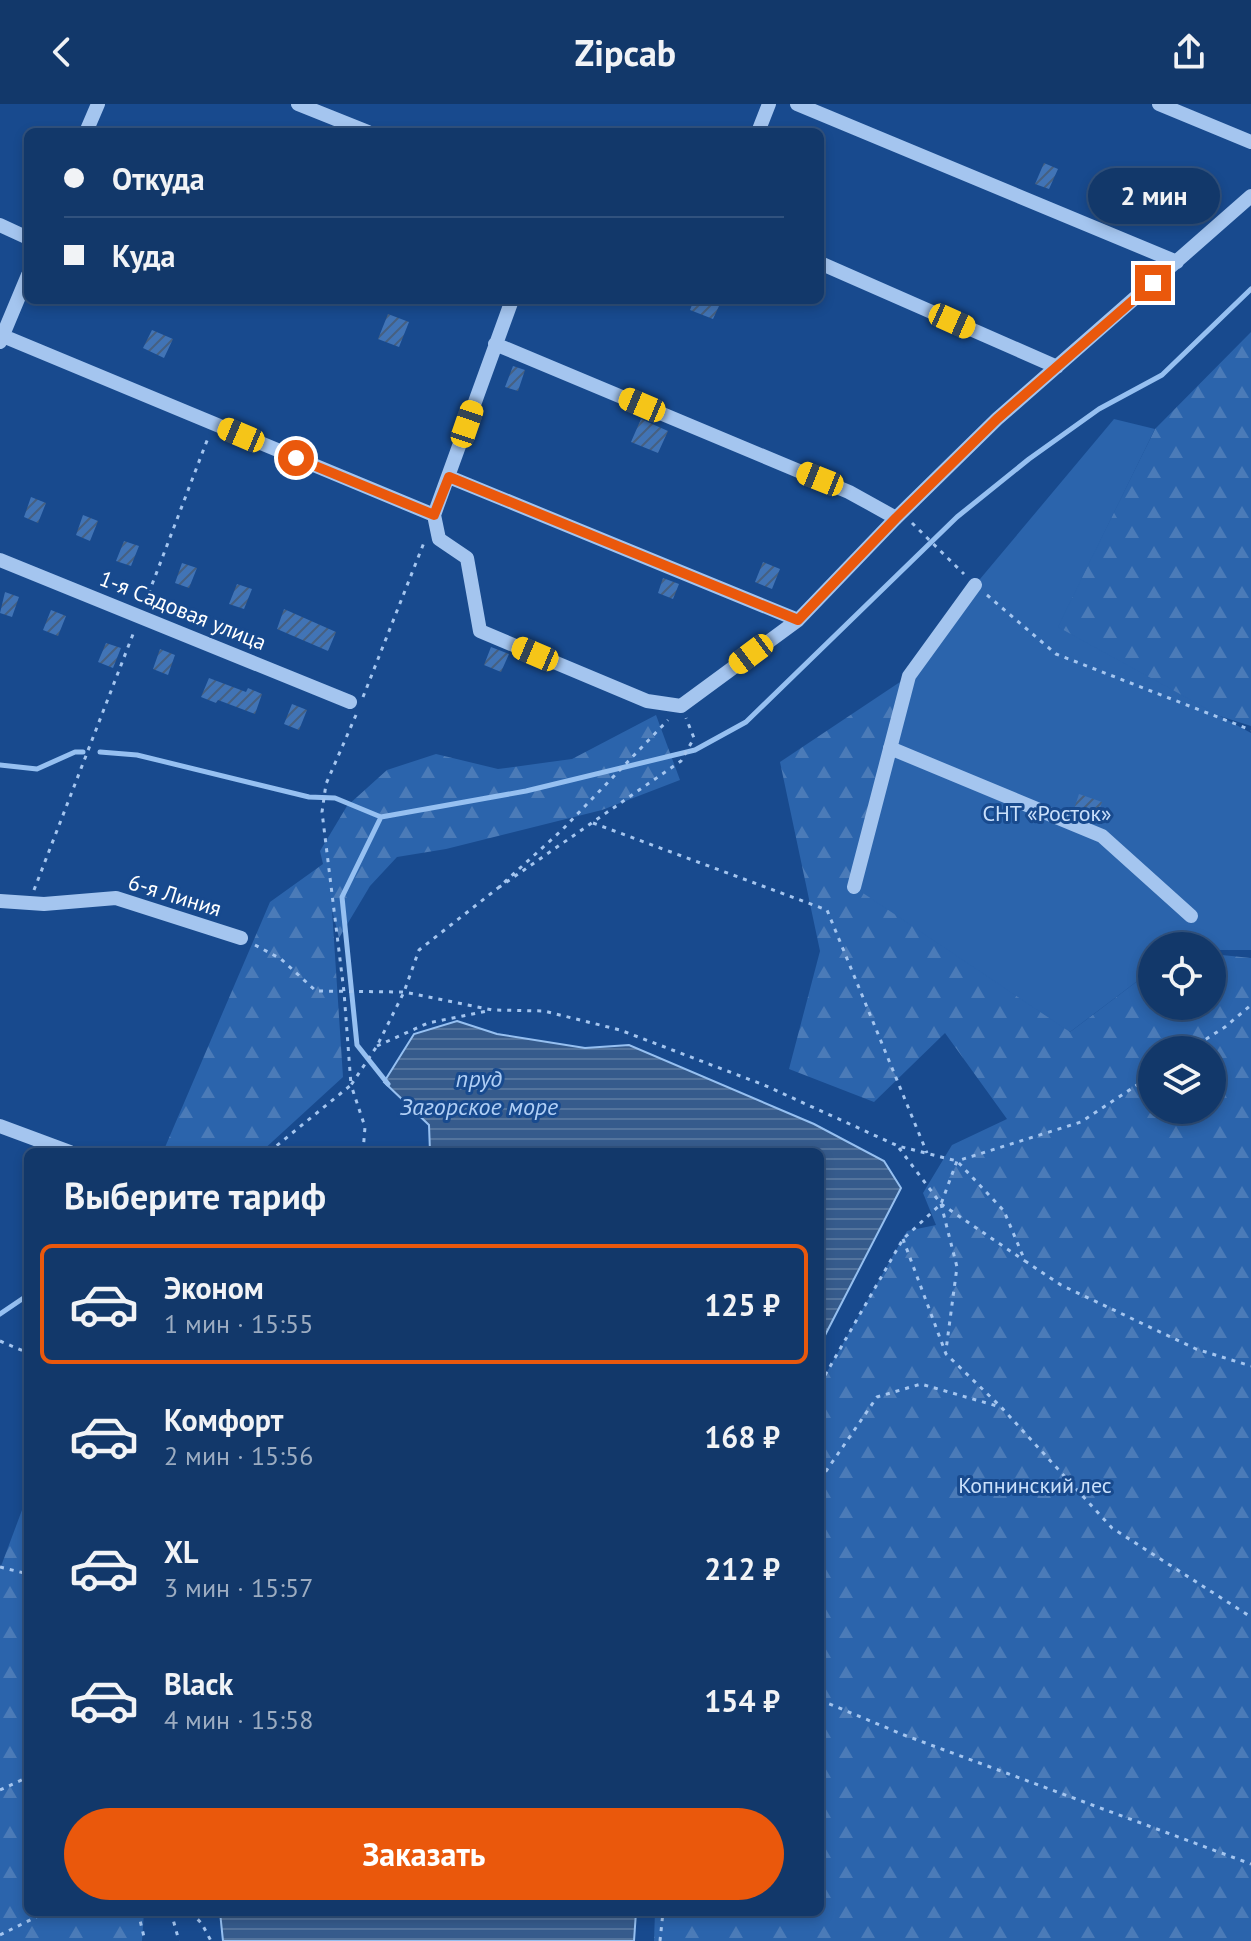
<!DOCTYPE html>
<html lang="ru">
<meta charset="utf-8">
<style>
:root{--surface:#12386a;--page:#1f4372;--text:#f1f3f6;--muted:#9cacc1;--line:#31527e;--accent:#ea580c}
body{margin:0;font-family:"PT Sans",sans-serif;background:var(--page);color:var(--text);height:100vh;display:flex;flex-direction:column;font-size:30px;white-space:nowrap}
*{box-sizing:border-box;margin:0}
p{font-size:26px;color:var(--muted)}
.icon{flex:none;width:44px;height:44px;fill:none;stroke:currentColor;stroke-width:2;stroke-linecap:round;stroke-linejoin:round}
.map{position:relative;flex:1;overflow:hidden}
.drawer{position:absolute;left:24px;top:1044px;width:800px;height:768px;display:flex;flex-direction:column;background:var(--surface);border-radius:12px;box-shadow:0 4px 12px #0003,0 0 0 2px var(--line)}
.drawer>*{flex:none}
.top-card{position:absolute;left:24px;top:24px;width:800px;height:176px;border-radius:12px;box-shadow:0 4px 12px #0003,0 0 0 2px var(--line);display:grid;align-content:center;height:176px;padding:0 40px;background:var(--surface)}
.controls{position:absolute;left:1138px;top:828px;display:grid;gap:16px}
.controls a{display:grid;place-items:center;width:88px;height:88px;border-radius:50%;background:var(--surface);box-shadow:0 4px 12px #0003,0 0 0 2px var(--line);font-size:40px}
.end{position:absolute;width:36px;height:36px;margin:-18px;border:10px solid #ea580c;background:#fff;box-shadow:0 0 0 4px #fff}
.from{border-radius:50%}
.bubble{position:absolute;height:56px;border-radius:28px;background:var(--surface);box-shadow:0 4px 12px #0003,0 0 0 2px var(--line);font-size:26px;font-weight:700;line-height:56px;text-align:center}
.car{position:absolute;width:24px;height:48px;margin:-24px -12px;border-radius:10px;box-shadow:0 0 6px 2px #0007;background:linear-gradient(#f5c518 24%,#345 0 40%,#f5c518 0 76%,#345 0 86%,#f5c518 0)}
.top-card b{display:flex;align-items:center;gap:28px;height:76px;font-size:30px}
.top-card b+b{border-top:2px solid var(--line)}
.top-card i{width:20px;height:20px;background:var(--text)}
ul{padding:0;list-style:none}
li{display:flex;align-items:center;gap:24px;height:120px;margin:0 16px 12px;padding:0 24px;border:4px solid transparent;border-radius:12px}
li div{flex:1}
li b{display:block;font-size:30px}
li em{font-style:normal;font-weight:700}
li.active{border-color:var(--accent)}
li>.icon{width:72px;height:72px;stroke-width:1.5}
h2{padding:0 40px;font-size:36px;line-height:96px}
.cta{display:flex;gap:16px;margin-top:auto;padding:16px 40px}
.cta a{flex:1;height:92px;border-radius:48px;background:var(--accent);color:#fff;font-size:32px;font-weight:700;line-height:92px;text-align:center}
header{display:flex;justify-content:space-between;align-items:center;height:104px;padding:0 40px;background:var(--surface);font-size:36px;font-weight:700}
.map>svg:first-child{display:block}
.forest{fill:url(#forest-firs);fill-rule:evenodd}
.green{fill:#2b64ac}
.water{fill:url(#water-rules);stroke:#96c0f1;stroke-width:2}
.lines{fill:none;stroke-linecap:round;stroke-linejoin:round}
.stream{stroke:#96c0f1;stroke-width:5}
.building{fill:url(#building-hatch)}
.path{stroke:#a4c5ef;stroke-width:3;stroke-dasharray:4 6;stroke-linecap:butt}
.minor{stroke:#a4c5ef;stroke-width:14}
.route{stroke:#ea580c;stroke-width:10}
.labels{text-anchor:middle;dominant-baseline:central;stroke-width:6;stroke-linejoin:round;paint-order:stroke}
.street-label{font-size:22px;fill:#fff;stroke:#184a8e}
.park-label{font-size:22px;fill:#cae0fb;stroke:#184a8e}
.water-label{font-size:24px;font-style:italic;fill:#b0cff6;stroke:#184a8e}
</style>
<header><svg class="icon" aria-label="back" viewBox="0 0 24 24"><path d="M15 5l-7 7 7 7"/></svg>Zipcab<svg class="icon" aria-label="share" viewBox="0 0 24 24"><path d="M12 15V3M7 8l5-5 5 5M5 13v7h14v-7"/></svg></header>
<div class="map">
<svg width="1251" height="1837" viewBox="0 0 1251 1837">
<defs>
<pattern id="forest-firs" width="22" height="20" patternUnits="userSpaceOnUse" patternTransform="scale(2)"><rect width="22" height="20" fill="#2b64ac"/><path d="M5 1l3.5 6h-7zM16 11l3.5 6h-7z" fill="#4b7bb8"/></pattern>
<pattern id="water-rules" width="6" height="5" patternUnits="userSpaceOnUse" patternTransform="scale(2)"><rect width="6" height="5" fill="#365b8c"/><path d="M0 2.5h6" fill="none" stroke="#54749d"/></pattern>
<pattern id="building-hatch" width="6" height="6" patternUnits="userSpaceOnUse" patternTransform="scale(2)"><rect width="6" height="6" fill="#4174b6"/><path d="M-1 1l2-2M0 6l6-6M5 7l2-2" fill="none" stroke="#466081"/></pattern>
</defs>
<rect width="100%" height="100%" fill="#184a8e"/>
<path class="forest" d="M1251 228V622L1154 591 1057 523 1155 325Z
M909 572 1070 928 1152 866V902H1212V850L1251 854V1837H654L655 1808H820V1280L907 1127 936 1121 923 1089 952 1041 1007 1015 945 929 874 998 789 965 820 847 780 658ZM1152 946H1212V1006H1152Z
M656 611 680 676 602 706 446 745 397 753 370 782 339 834 332 806 343 973 261 1048H163L270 798 323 760 320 747 347 702 387 666 436 650 498 665 572 655Z
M28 1390V1808H144L142 1837H0V1465Z"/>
<path class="green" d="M1114 315 1155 325 1058 523 1251 629V846H1212V842H1152V866L1070 928 854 783 909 572 975 481Z"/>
<path class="water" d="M457 917 497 930 585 944 629 941 814 1020 884 1057 901 1084 820 1241V1048H430L429 1021 384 978 414 930Z
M220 1808H636L634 1837H223Z"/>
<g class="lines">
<path class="stream" d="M100 648 137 651 309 693 335 694 381 713
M0 661 37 665 75 648H83
M388 980 357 941 342 793 381 713 526 687 695 646 746 618 957 413 1029 355 1099 305 1162 271 1251 185
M0 1210 28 1191"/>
</g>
<path class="building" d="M1044 59 1058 65 1049 85 1035 80Z
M694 196H703L719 202 713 215 690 206Z
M388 210 409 218 399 243 378 235Z
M152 226 173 235 164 254 143 244Z
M513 262 525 266 518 287 505 283Z
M641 315 668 327 658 349 631 338Z
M31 393 46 399 38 419 24 413Z
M83 411 98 417 90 437 76 431Z
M124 437 139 442 131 462 116 457Z
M763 458 780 465 772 485 755 478Z
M182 459 197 464 189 484 175 479Z
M663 474 679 480 673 495 658 489Z
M237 480 252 485 244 505 229 500Z
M5 488 19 493 12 513 0 509Z
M284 505 336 528 328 547 277 525Z
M51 506 66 512 58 532 43 526Z
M106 539 121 544 113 564 98 558Z
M491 543 509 550 501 568 484 561Z
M160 545 175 551 168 571 153 565Z
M209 574 246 588 248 584 262 590 255 610 218 596 216 599 201 593Z
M292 600 307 606 299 626 284 620Z
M1079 690 1102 698 1096 715 1073 708Z"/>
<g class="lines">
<path class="path" d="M912 419 964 470
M987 491 1056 550 1251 626
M145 499 208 334
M363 593 425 436
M593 719 827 806 927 1049
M498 784 681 657 694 634 686 614
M34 786 135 525
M255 841 281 855 316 887 404 888 492 906 544 907 620 926 764 981 898 1042 957 1057 1004 1107 1025 1157 1061 1181 1196 1245 1251 1262
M377 942 428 919 487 907
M1189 946 1225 923 1251 901
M899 1044 941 1100 1025 1157
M269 1048 351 981 344 888 322 708 326 680 356 611
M363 1048 365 1023 351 981 377 942 404 888 419 846 498 784 562 726 668 616
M941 1100 957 1163 946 1246
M903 1135 946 1250 1001 1303 1112 1424 1251 1513
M0 1237 28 1249
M820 1280 903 1135 941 1100 957 1057 1081 1018 1152 971
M820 1376 877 1293 921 1280 997 1302
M0 1463 28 1470
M820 1596 904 1631 1251 1760
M0 1686 28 1673
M138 1808 145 1837
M171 1808 179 1837
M191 1808 202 1820 211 1837
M0 1831 46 1808
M660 1837 663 1808"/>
<path class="minor" d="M298 0 368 28
M797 0 1177 158
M1159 0 1251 38
M86 28 98 0
M758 28 769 0
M0 121 28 134
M820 159 1057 263
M512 196 434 411 439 435 467 454 480 527 647 597 681 602 798 516 896 414 997 315 1251 92
M3 232 434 411
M0 238 28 171
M495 240 849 388 896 414
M449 373 798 516
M0 456 350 598
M890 644 1102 732 1191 812
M854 783 909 572 975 481
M0 797 44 800 116 794 241 834
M0 1022 70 1048"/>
</g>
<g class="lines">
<path class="route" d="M296 354 434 411 449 373 798 516 896 414 997 315 1153 179"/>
</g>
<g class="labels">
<g class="street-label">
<text transform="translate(183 506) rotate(22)">1-я Садовая улица</text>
<text transform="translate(175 791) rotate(17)">6-я Линия</text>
</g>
<g class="park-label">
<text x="1047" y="709">СНТ «Росток»</text>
<text x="1035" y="1381">Копнинский лес</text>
</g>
<g class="water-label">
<text x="479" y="974">пруд<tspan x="479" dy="28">Загорское море</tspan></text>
</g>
</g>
</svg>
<div class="controls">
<a><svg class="icon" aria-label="locate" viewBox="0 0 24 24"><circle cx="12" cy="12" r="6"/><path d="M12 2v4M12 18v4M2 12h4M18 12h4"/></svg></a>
<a><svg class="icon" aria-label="layers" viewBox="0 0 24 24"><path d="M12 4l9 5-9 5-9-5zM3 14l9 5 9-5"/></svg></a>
</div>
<i class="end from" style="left:296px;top:354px"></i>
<i class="end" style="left:1153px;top:179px"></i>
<div class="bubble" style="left:1088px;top:64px;width:132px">2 мин</div>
<i class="car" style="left:952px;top:217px;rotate:114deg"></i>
<i class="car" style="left:642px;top:301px;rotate:293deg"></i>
<i class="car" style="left:467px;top:320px;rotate:19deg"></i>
<i class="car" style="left:241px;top:331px;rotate:293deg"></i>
<i class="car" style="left:820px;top:375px;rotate:292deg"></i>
<i class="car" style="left:535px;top:550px;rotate:293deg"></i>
<i class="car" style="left:751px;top:550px;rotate:233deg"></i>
<div class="top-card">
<b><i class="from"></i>Откуда</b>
<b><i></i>Куда</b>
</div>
<section class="drawer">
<h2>Выберите тариф</h2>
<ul>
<li class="active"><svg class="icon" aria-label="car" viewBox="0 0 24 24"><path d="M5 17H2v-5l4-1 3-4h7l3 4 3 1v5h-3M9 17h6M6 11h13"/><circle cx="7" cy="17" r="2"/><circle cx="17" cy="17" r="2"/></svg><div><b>Эконом</b><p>1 мин · 15:55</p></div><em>125 ₽</em></li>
<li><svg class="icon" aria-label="car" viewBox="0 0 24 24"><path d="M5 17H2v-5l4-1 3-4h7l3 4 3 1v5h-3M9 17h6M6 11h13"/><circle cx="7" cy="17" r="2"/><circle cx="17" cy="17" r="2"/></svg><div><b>Комфорт</b><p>2 мин · 15:56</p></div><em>168 ₽</em></li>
<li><svg class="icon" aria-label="car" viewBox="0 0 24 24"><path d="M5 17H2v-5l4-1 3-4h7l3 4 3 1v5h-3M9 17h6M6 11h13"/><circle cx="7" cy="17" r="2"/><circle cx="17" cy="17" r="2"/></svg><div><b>XL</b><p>3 мин · 15:57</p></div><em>212 ₽</em></li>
<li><svg class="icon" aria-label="car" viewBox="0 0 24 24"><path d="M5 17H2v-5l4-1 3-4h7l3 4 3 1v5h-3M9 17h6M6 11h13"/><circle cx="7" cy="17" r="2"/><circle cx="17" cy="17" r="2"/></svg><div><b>Black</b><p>4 мин · 15:58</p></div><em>154 ₽</em></li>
</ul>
<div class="cta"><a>Заказать</a></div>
</section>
</div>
